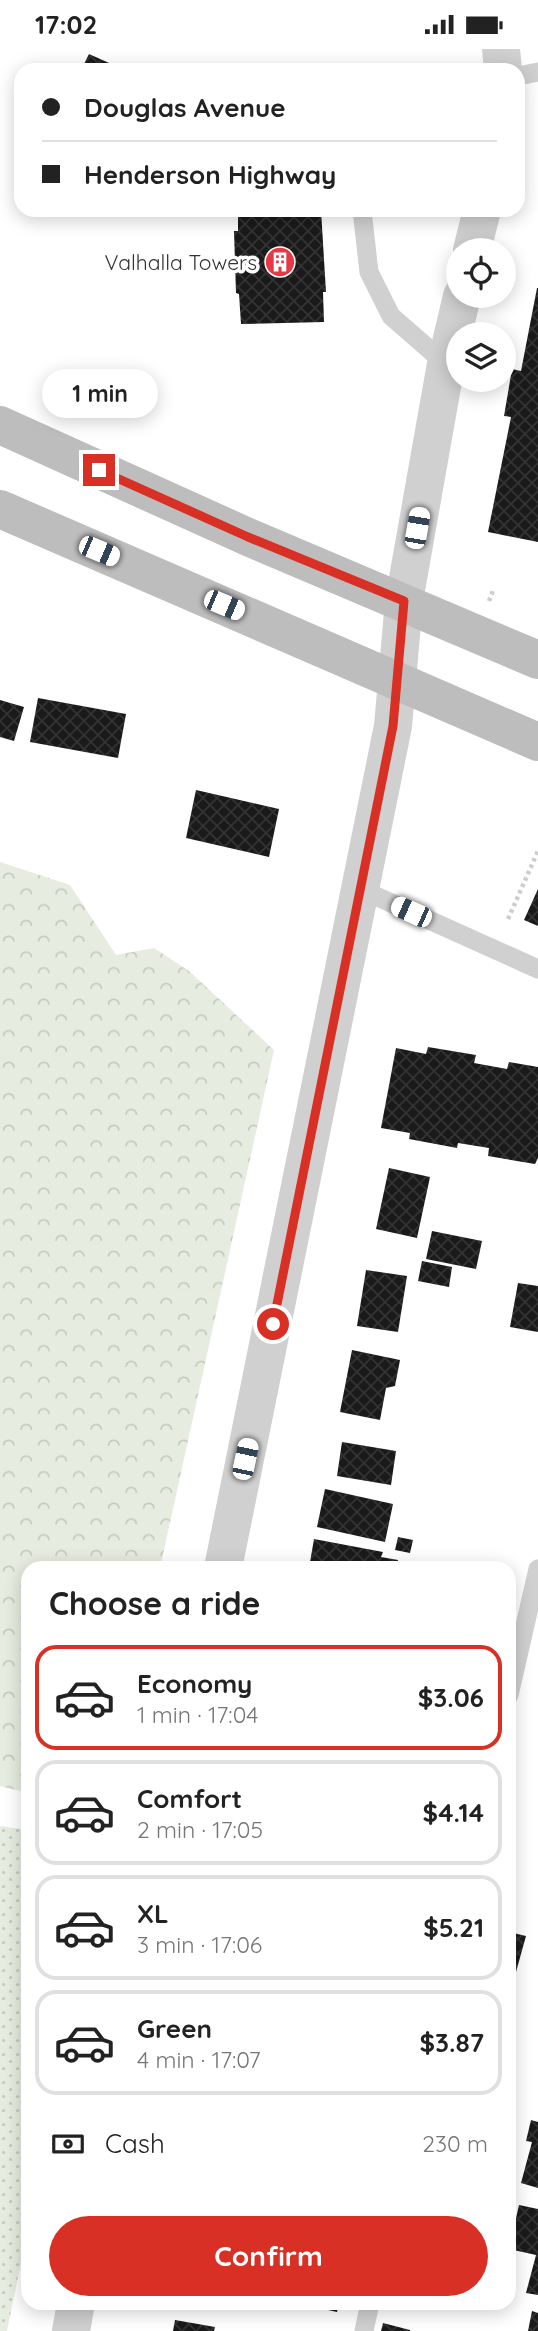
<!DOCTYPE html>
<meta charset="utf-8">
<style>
:root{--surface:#fff;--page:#f2f2f2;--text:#222;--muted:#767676;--line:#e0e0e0;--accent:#d93025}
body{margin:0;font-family:Quicksand,sans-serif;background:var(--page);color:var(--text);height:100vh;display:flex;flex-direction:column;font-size:26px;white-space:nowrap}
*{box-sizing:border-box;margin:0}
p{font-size:23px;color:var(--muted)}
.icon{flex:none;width:38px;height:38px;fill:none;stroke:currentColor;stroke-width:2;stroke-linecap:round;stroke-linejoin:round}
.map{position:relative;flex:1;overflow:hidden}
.sheet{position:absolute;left:21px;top:1512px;width:495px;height:749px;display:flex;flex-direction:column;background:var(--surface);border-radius:21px;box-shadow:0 4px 18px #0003}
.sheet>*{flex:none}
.banner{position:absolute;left:14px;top:14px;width:511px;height:154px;border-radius:21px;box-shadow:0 4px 18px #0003;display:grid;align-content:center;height:154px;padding:0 28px;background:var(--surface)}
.tools{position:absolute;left:446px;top:189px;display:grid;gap:14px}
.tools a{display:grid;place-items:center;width:70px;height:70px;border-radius:50%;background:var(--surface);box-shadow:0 4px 18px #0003;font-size:35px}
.end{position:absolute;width:32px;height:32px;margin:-16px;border:9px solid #d93025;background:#fff;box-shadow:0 0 0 4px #fff}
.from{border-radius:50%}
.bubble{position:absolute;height:49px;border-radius:24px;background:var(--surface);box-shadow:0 4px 18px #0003;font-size:23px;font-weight:700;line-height:49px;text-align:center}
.car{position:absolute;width:21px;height:42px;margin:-21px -10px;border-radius:9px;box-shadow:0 0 5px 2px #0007;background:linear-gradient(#fff 24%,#345 0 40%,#fff 0 76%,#345 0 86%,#fff 0)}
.banner b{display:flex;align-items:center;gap:24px;height:66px;font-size:26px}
.banner b+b{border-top:2px solid var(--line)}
.banner i{width:18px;height:18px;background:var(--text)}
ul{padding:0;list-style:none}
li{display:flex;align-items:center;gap:21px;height:105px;margin:0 14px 10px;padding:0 14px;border:4px solid var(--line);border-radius:21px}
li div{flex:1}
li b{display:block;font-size:26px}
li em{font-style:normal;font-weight:700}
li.current{border-color:var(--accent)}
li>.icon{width:63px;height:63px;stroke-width:1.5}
h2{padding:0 28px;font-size:32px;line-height:84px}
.pay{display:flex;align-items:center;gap:18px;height:77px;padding:0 28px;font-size:26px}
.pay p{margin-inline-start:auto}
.button{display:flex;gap:14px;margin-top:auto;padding:14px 28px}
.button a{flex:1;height:80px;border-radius:42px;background:var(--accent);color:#fff;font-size:28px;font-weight:700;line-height:80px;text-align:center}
.status{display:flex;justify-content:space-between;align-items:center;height:49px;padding:0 35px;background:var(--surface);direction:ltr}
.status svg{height:19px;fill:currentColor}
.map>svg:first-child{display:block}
.grass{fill:url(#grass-dots)}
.forest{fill:url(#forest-crowns)}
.building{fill:url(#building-cross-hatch)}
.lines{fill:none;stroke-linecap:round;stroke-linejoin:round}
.path{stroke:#cdcdcd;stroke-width:4.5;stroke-dasharray:3.5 3.5;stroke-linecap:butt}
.lane{stroke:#d0d0d0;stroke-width:19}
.street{stroke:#d0d0d0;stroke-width:38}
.secondary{stroke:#bdbdbd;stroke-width:38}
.route{stroke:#d93025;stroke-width:9}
.labels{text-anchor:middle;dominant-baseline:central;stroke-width:7;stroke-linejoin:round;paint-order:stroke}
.poi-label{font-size:21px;fill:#333;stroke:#fff;text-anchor:end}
</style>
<div class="status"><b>17:02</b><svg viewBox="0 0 49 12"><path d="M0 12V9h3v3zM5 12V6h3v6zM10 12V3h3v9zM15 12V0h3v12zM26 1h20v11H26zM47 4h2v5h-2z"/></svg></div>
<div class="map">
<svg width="538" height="2282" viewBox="0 0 538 2282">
<defs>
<pattern id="grass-dots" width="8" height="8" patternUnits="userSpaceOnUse" patternTransform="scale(1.75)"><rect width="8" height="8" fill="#e6ecdf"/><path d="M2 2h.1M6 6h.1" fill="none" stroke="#c6cbc0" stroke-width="1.8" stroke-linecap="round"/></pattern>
<pattern id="forest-crowns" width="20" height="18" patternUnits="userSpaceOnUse" patternTransform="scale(1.75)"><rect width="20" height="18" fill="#e6ecdf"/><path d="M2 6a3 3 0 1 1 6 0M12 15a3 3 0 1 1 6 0" fill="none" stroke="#c6cbc0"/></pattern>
<pattern id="building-cross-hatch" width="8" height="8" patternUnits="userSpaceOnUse" patternTransform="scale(1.75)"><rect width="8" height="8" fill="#1a1a1a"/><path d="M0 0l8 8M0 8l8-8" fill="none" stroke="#333"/></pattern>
</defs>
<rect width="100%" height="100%" fill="#fff"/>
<path class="grass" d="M0 1777 28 1781V2180L7 2282H0Z"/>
<path class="forest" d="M0 813 70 836 116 906 154 899 189 922 274 1001 160 1519H28V1744L0 1737Z"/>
<path class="building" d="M89 5 118 18 120 14 137 21H81Z
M238 161H321L326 243H323L324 273 241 275 239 245 236 244 234 182H238Z
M537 239H538V493L488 483 511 368 504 367 512 320 521 322Z
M38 649 126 665 118 709 30 693Z
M0 651 24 658 14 692 0 688Z
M196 741 279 760 269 808 186 789Z
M538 840V877L524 871Z
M428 998 476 1006 474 1014 507 1020 509 1013 538 1018V1109L535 1115 488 1107 489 1099 458 1094 457 1099 409 1090 410 1084 381 1079 396 999 426 1005Z
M389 1119 430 1128 417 1189 376 1180Z
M432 1182 482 1192 476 1220 426 1210Z
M422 1212 452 1218 449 1238 418 1232Z
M366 1221 407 1227 398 1283 357 1277Z
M518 1234 538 1237V1283L510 1278Z
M352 1301 400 1311 395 1337 386 1339 380 1371 340 1363Z
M342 1393 396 1402 391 1436 337 1427Z
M325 1440 393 1455 385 1493 317 1478Z
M398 1488 413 1491 410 1504 395 1501Z
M314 1490 383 1503 381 1508 398 1511 396 1519H309Z
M509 1883 526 1887 516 1923 509 1921Z
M531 2071 538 2073V2139L521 2134 532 2093 526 2092Z
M519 2156 538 2160V2246L526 2244 536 2206 509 2200Z
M297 2254H339L337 2263Z
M532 2262 538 2264V2282H528Z
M175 2271 215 2278 214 2282H173Z
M383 2274 410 2281V2282H381Z"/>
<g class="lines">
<path class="path" d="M489 552 494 539
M508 870 538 802"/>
<path class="lane" d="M518 27 538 23
M362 161 369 223 391 267 446 315
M360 840 538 920
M509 1646 538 1520
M364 2282 370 2254"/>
<path class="street" d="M501 0 503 21
M472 201 482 161
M223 1519 393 677 404 552 446 315 462 247
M71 2282 76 2254"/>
<path class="secondary" d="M0 376 248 488 538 611
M0 460 538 693"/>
</g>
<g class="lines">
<path class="route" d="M99 421 248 488 404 552 393 677 273 1275"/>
</g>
<defs>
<g id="building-disc" transform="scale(1.575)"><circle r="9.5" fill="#e63946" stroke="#fff"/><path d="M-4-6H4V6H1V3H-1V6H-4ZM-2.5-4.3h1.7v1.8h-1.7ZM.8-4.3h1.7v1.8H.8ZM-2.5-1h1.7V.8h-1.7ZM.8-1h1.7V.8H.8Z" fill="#fff"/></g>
</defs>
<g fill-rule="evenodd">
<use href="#building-disc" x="280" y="213"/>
</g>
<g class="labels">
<g class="poi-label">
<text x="257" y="213">Valhalla Towers</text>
</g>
</g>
</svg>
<div class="tools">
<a><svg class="icon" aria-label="locate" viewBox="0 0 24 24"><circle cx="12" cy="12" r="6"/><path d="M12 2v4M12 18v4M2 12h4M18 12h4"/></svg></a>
<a><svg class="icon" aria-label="layers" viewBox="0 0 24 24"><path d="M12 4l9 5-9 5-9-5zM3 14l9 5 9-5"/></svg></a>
</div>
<i class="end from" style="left:273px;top:1275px"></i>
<i class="end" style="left:99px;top:421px"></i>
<div class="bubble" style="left:42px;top:320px;width:116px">1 min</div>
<i class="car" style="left:417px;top:479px;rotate:10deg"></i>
<i class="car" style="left:99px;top:502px;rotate:113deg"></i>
<i class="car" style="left:224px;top:556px;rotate:113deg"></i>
<i class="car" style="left:411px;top:863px;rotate:294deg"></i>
<i class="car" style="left:245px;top:1410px;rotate:12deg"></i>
<div class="banner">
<b><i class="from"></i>Douglas Avenue</b>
<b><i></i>Henderson Highway</b>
</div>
<section class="sheet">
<h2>Choose a ride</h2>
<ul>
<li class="current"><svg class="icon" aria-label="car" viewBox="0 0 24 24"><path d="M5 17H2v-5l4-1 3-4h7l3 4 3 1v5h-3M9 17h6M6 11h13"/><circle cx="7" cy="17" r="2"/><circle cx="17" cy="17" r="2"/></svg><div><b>Economy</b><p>1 min · 17:04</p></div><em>$3.06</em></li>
<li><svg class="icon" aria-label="car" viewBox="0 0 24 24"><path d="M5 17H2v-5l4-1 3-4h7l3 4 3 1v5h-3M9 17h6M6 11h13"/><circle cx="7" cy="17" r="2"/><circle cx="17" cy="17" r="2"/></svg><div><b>Comfort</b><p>2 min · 17:05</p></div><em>$4.14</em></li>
<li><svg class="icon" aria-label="car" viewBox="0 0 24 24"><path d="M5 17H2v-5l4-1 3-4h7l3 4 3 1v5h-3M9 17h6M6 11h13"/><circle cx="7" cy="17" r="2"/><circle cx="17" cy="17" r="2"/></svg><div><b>XL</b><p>3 min · 17:06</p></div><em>$5.21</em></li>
<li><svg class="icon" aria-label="car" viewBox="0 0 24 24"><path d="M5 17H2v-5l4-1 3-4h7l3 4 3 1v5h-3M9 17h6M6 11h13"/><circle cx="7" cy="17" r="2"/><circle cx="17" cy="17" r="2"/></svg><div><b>Green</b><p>4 min · 17:07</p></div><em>$3.87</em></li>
</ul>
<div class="pay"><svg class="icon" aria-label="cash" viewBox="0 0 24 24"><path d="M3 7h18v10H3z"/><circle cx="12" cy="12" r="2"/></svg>Cash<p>230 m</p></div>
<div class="button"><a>Confirm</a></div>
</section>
</div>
